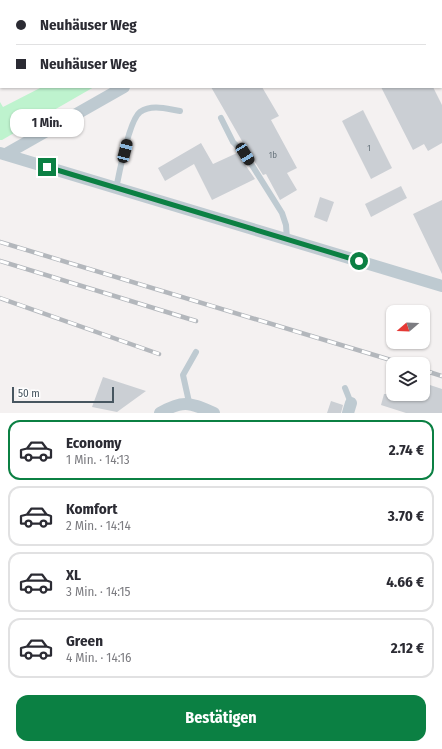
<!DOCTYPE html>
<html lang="de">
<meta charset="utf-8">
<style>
:root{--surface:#fff;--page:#f7f7f7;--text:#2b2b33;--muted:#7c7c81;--line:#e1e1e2;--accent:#0b8043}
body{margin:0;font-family:"Fira Sans Condensed",sans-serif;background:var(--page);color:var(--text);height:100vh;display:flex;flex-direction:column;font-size:15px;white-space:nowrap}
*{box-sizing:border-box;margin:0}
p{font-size:13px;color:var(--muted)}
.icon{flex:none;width:22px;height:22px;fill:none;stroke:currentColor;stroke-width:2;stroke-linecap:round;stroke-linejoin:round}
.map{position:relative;height:413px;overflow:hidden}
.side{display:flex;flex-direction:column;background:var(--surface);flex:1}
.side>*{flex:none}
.guide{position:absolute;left:0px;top:0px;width:442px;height:88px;box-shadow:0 1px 3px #0004;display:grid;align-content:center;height:88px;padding:0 16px;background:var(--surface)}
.needle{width:26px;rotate:251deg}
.controls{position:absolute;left:386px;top:305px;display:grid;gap:8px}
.controls a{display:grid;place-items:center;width:44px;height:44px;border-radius:8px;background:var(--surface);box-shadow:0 1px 3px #0004;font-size:20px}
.scale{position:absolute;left:12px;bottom:10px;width:102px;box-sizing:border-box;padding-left:4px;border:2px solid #475660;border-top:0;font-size:11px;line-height:14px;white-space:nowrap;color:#475660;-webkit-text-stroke:3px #fff;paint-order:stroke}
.end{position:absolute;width:18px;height:18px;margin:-9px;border:5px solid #0b8043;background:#fff;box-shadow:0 0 0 2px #fff}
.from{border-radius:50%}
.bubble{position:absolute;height:28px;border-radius:12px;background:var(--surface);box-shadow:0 1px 3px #0004;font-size:13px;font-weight:700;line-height:28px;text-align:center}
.car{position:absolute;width:12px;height:24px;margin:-12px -6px;border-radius:5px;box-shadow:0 0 3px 1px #0007;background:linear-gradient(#222 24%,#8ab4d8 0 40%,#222 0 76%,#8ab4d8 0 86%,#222 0)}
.guide b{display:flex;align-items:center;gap:14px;height:38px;font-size:15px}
.guide b+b{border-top:1px solid var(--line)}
.guide i{width:10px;height:10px;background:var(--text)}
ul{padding:7px 0 0;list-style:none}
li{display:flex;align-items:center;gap:12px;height:60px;margin:0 8px 6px;padding:0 8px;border:2px solid var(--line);border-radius:12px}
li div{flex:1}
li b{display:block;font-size:15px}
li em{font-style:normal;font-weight:700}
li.active{border-color:var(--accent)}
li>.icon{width:36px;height:36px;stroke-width:1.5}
.button{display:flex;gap:8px;margin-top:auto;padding:8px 16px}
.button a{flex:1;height:46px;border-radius:12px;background:var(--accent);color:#fff;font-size:16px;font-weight:700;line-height:46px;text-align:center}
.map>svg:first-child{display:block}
.green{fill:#bef3ce}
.building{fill:#cbcfd4}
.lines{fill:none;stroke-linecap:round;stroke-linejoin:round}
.service{stroke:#becad1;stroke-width:6}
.minor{stroke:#becad1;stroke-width:12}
.rail-casing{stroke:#b3b7bc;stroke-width:4.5}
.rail{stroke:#fff;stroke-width:3;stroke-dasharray:9;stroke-linecap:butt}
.route{stroke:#0b8043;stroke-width:5}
.labels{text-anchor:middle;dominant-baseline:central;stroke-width:3;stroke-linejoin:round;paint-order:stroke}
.number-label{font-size:9px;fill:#68747d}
</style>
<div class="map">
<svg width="442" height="413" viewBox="0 0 442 413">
<rect width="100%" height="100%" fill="#f4f1f1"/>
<path class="green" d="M42 87H94L2 140H0V102L3 107Z"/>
<path class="building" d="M211 87H262L279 116 271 120 297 168 287 173 297 190 280 200 266 174 263 175 246 148Z
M381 87H433L442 105V143L428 151 424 144 413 150Z
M363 110 392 168 371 179 342 121Z
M201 143 213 164 237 153 255 179 212 200 194 164 165 181 158 168Z
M401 186 407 198 371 217 365 204Z
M320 197 334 202 327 222 314 217Z
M442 200V274L413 214Z
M103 377 146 391 117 412 92 407Z
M427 384 442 389V413H406L381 405 384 394H423Z
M331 401 343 405 341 413H327Z"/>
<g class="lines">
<path class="service" d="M441 41H442
M221 118 233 142 245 154 282 213 286 225 287 240
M116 189C119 174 129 120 140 112 152 104 167 109 180 111
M345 388 351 403
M189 402 183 375 196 352"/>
<path class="minor" d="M285 1 287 0
M0 153 442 286
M6 154 124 87
M160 413C184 399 190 403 214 413
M348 413 351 403"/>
<g class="rail-casing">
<path id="rail" d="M0 242 404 364
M0 261 196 321
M0 298 159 354
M423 370 442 376"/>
</g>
<use href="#rail" class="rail"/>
</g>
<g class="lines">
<path class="route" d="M47 167 359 261"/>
</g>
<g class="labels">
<g class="number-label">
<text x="369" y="148">1</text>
<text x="273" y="155">1b</text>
</g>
</g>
</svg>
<div class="controls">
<a><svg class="needle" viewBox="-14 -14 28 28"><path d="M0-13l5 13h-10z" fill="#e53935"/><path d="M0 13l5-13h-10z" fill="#7c7c81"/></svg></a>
<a><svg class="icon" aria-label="layers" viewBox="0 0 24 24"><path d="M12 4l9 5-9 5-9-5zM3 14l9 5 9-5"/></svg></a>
</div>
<div class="scale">50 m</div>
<i class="end from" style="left:359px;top:261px"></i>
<i class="end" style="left:47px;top:167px"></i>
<div class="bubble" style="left:10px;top:109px;width:74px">1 Min.</div>
<i class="car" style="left:125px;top:151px;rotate:14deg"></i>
<i class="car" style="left:245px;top:154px;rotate:148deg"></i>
<div class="guide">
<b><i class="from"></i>Neuhäuser Weg</b>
<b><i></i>Neuhäuser Weg</b>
</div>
</div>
<section class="side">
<ul>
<li class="active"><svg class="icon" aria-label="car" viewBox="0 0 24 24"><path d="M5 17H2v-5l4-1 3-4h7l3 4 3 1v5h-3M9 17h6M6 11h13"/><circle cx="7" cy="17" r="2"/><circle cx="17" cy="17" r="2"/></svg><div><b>Economy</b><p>1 Min. · 14:13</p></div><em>2.74 €</em></li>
<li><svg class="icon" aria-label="car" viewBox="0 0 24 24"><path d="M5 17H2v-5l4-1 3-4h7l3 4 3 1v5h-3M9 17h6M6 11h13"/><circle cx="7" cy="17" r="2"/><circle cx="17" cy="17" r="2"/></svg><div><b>Komfort</b><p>2 Min. · 14:14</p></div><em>3.70 €</em></li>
<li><svg class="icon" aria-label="car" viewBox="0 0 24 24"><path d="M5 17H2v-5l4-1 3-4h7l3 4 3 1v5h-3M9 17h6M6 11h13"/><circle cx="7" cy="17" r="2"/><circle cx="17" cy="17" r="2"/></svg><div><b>XL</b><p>3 Min. · 14:15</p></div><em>4.66 €</em></li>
<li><svg class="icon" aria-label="car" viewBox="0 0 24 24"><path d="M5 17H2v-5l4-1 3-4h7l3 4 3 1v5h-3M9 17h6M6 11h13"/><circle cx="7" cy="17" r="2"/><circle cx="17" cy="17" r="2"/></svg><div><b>Green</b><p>4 Min. · 14:16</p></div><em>2.12 €</em></li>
</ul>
<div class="button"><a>Bestätigen</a></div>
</section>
